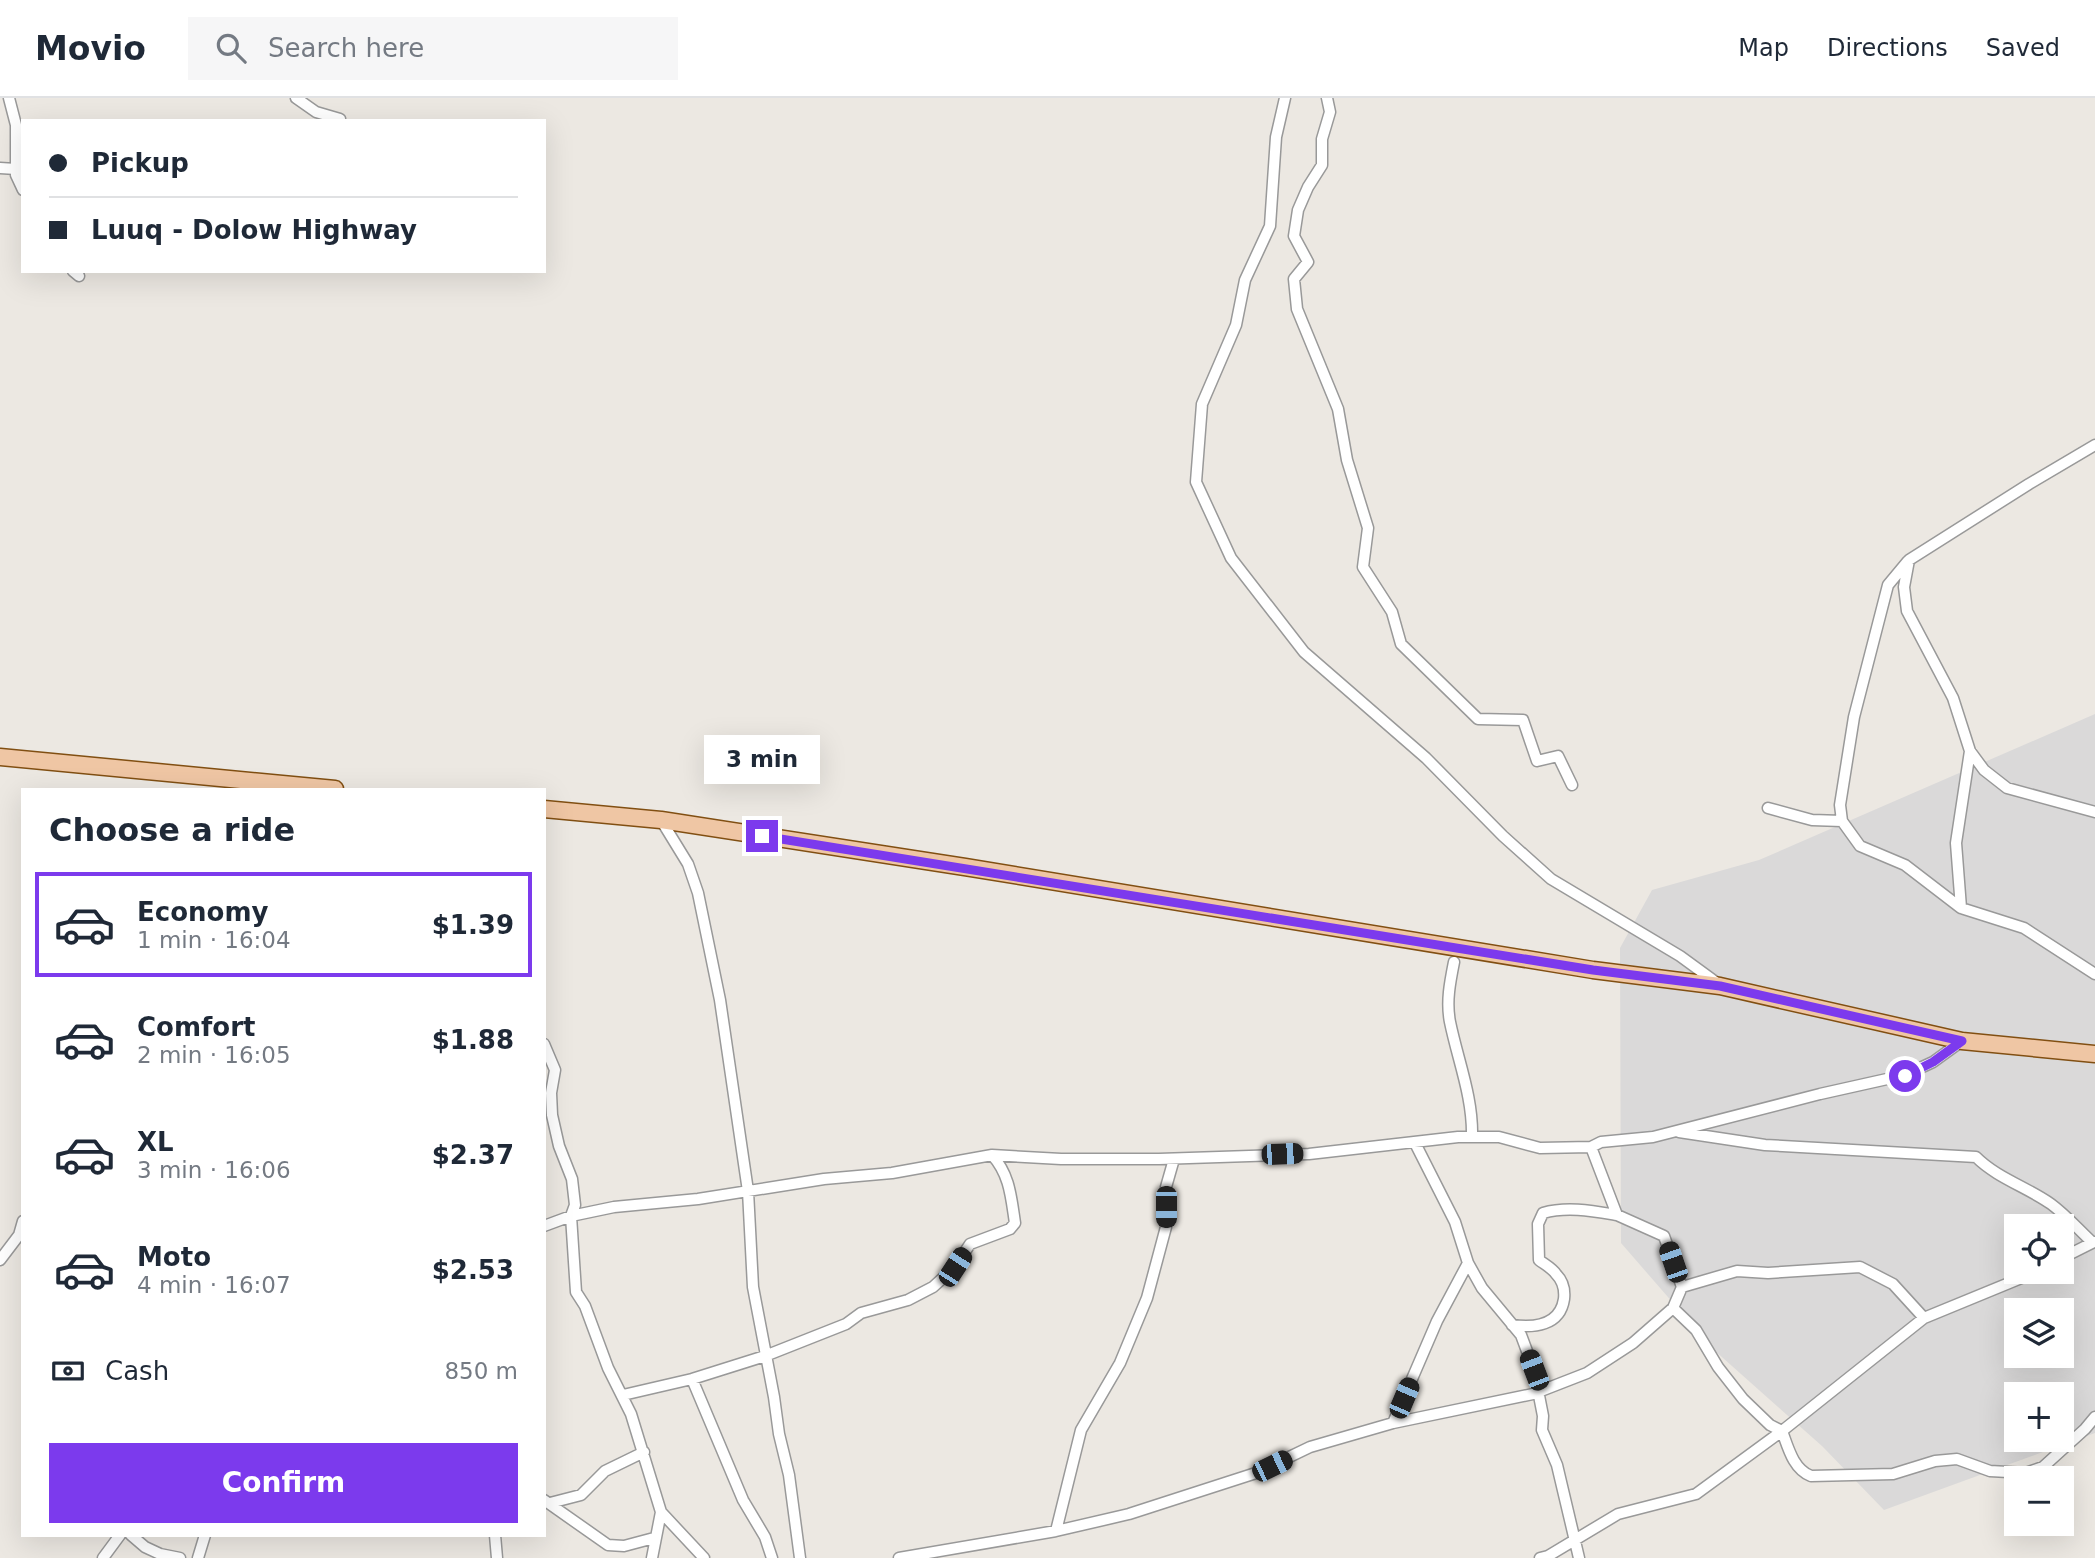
<!DOCTYPE html>
<meta charset="utf-8">
<style>
:root{--surface:#fff;--page:#f6f6f7;--text:#1f2937;--muted:#747a83;--line:#e0e1e3;--accent:#7c3aed}
body{margin:0;font-family:"DejaVu Sans",sans-serif;background:var(--page);color:var(--text);height:100vh;display:flex;flex-direction:column;font-size:26px;white-space:nowrap}
*{box-sizing:border-box;margin:0}
p{font-size:23px;color:var(--muted)}
.icon{flex:none;width:38px;height:38px;fill:none;stroke:currentColor;stroke-width:2;stroke-linecap:round;stroke-linejoin:round}
.map{position:relative;flex:1;overflow:hidden}
.sheet{position:absolute;left:21px;top:690px;width:525px;height:749px;display:flex;flex-direction:column;background:var(--surface);border-radius:0px;box-shadow:0 7px 28px #0002}
.sheet>*{flex:none}
.hud{position:absolute;left:21px;top:21px;width:525px;height:154px;border-radius:0px;box-shadow:0 7px 28px #0002;display:grid;align-content:center;height:154px;padding:0 28px;background:var(--surface)}
.fabs{position:absolute;left:2004px;top:1116px;display:grid;gap:14px}
.fabs a{display:grid;place-items:center;width:70px;height:70px;border-radius:0px;background:var(--surface);box-shadow:0 7px 28px #0002;font-size:35px}
.end{position:absolute;width:32px;height:32px;margin:-16px;border:9px solid #7c3aed;background:#fff;box-shadow:0 0 0 4px #fff}
.from{border-radius:50%}
.bubble{position:absolute;height:49px;border-radius:0px;background:var(--surface);box-shadow:0 7px 28px #0002;font-size:23px;font-weight:600;line-height:49px;text-align:center}
.car{position:absolute;width:21px;height:42px;margin:-21px -10px;border-radius:9px;box-shadow:0 0 5px 2px #0007;background:linear-gradient(#222 24%,#8ab4d8 0 40%,#222 0 76%,#8ab4d8 0 86%,#222 0)}
.hud b{display:flex;align-items:center;gap:24px;height:66px;font-size:26px}
.hud b+b{border-top:2px solid var(--line)}
.hud i{width:18px;height:18px;background:var(--text)}
ul{padding:0;list-style:none}
li{display:flex;align-items:center;gap:21px;height:105px;margin:0 14px 10px;padding:0 14px;border:4px solid transparent;border-radius:0px}
li div{flex:1}
li b{display:block;font-size:26px}
li em{font-style:normal;font-weight:600}
li.on{border-color:var(--accent)}
li>.icon{width:63px;height:63px;stroke-width:1.5}
h2{padding:0 28px;font-size:32px;line-height:84px}
.pay{display:flex;align-items:center;gap:18px;height:77px;padding:0 28px;font-size:26px}
.pay p{margin-inline-start:auto}
.action{display:flex;gap:14px;margin-top:auto;padding:14px 28px}
.action a{flex:1;height:80px;border-radius:0px;background:var(--accent);color:#fff;font-size:28px;font-weight:600;line-height:80px;text-align:center}
header{display:flex;align-items:center;gap:42px;box-sizing:border-box;height:98px;padding:0 35px;background:var(--surface);border-bottom:2px solid var(--line)}
header strong{font-size:33px}
nav{display:flex;gap:38px;margin-inline-start:auto;font-size:24px}
.search{width:490px;height:63px;background:var(--page);display:flex;align-items:center;gap:18px;box-sizing:border-box;padding:0 24px;border-radius:0px;color:var(--muted);font-size:26px}
.map>svg:first-child{display:block}
.residential{fill:#dad9d9;fill-rule:evenodd}
.lines{fill:none;stroke-linecap:round;stroke-linejoin:round}
.minor-casing{stroke:#999;stroke-width:13}
.primary-casing{stroke:#814f12;stroke-width:19}
.minor{stroke:#fff;stroke-width:10}
.primary{stroke:#efc6a4;stroke-width:16}
.route{stroke:#7c3aed;stroke-width:9}
</style>
<header>
<strong>Movio</strong>
<div class="search"><svg class="icon" aria-label="search" viewBox="0 0 24 24"><circle cx="10" cy="10" r="6"/><path d="M15 15l6 6"/></svg>Search here</div>
<nav><a>Map</a><a>Directions</a><a>Saved</a></nav>
</header>
<div class="map">
<svg width="2095" height="1460" viewBox="0 0 2095 1460">
<rect width="100%" height="100%" fill="#ece8e2"/>
<path class="residential" d="M2095 616V1335L1884 1412 1822 1348 1714 1252 1621 1145 1620 850 1652 792 1759 762ZM2016 1129H2062V1174H2016ZM2016 1213H2062V1258H2016ZM2016 1297H2062V1342H2016Z"/>
<g class="lines">
<g class="minor-casing">
<path id="minor" d="M9 0 16 27V77L23 92
M296 0 316 14 340 21
M1285 0 1276 39 1270 128 1245 182 1236 227 1202 306 1196 384 1231 460 1304 554 1426 660 1503 738 1551 781 1680 858 1717 885
M1327 0 1330 14 1322 41V67L1308 89 1298 112 1294 138 1308 164 1294 181 1297 211 1338 311 1347 362 1368 430 1363 469 1392 514 1401 546 1478 621 1523 622 1537 663 1558 658 1572 687
M0 70 16 71
M73 173 79 178
M1970 653 1953 600 1907 513 1904 489 1909 462 2029 386 2095 347
M1768 710 1812 722 1842 723 1860 748 1905 767 1961 810 1956 745 1970 653 1984 672 2007 690 2095 714
M661 722 688 766 698 795 720 902 748 1093 753 1189 774 1299 779 1336 789 1377 800 1460
M1842 723 1840 707 1854 619 1888 487 1908 463
M1961 810 2024 830 2095 876
M1454 864C1450 884 1446 904 1450 924 1458 963 1473 999 1472 1039
M544 946 555 972 551 995 552 1017 559 1048 572 1081 575 1107 571 1118 576 1194 585 1208 608 1270 631 1316 661 1414 704 1460
M1679 1034 1765 1047 1976 1059C1997 1080 2027 1089 2051 1106 2066 1117 2079 1132 2092 1144
M1591 1049 1617 1117 1664 1138 1682 1189
M544 1128 571 1118 614 1109 698 1101 824 1081 892 1075 992 1057 1061 1061H1159L1309 1056 1458 1039H1499L1540 1050 1591 1049 1601 1044 1653 1039 1820 996 1905 977 1933 964 1962 943
M2062 1160 2094 1144
M0 1162 19 1137 23 1123
M1468 1165 1482 1190 1521 1237 1534 1272 1543 1318 1542 1332 1557 1367 1579 1460
M1673 1210 1696 1232 1718 1269 1743 1301 1770 1327 1782 1333C1788 1349 1793 1371 1811 1378L1893 1376 1935 1363 1957 1361 1990 1373 2026 1375 2043 1369 2085 1331 2095 1319
M1512 1227C1534 1230 1560 1228 1564 1201 1565 1192 1563 1183 1556 1176 1552 1170 1544 1166 1539 1162L1538 1126 1543 1115C1567 1108 1593 1113 1617 1117
M692 1281 743 1402 765 1439 772 1460
M623 1297 692 1281 765 1258 846 1226 861 1215 908 1202 933 1189 955 1169 970 1146 1010 1131 1015 1125C1011 1099 1010 1077 992 1057
M1393 1325 1437 1223 1468 1165 1455 1124 1415 1045
M544 1402 608 1447 624 1448 654 1440
M550 1405 581 1397 605 1373 644 1354
M1056 1433 1081 1332 1120 1265 1147 1200 1166 1129V1089L1174 1061
M131 1437 145 1449 160 1456 180 1460
M495 1437 497 1460
M103 1460 120 1437
M198 1460 205 1437
M652 1460 661 1414
M899 1460 1056 1433 1129 1416 1256 1375 1310 1349 1393 1325 1533 1296 1587 1275 1633 1245 1673 1210 1682 1189 1737 1173 1768 1175 1860 1169 1893 1186 1924 1220
M1540 1460 1548 1458 1618 1416 1696 1396 1782 1333 1924 1220 2036 1174"/>
</g>
<g class="primary-casing">
<path id="primary" d="M0 659 335 691
M544 711 661 722 965 769 1593 872 1720 888 1962 943 2095 956"/>
</g>
<use href="#minor" class="minor"/>
<use href="#primary" class="primary"/>
</g>
<g class="lines">
<path class="route" d="M762 738 1593 872 1720 888 1962 943 1933 964 1905 978"/>
</g>
</svg>
<div class="fabs">
<a><svg class="icon" aria-label="locate" viewBox="0 0 24 24"><circle cx="12" cy="12" r="6"/><path d="M12 2v4M12 18v4M2 12h4M18 12h4"/></svg></a>
<a><svg class="icon" aria-label="layers" viewBox="0 0 24 24"><path d="M12 4l9 5-9 5-9-5zM3 14l9 5 9-5"/></svg></a>
<a>+</a>
<a>−</a>
</div>
<i class="end from" style="left:1905px;top:978px"></i>
<i class="end" style="left:762px;top:738px"></i>
<div class="bubble" style="left:704px;top:637px;width:116px">3 min</div>
<i class="car" style="left:1282px;top:1056px;rotate:88deg"></i>
<i class="car" style="left:1166px;top:1109px;rotate:180deg"></i>
<i class="car" style="left:1673px;top:1164px;rotate:341deg"></i>
<i class="car" style="left:955px;top:1169px;rotate:33deg"></i>
<i class="car" style="left:1534px;top:1272px;rotate:339deg"></i>
<i class="car" style="left:1404px;top:1300px;rotate:23deg"></i>
<i class="car" style="left:1272px;top:1368px;rotate:64deg"></i>
<div class="hud">
<b><i class="from"></i>Pickup</b>
<b><i></i>Luuq - Dolow Highway</b>
</div>
<section class="sheet">
<h2>Choose a ride</h2>
<ul>
<li class="on"><svg class="icon" aria-label="car" viewBox="0 0 24 24"><path d="M5 17H2v-5l4-1 3-4h7l3 4 3 1v5h-3M9 17h6M6 11h13"/><circle cx="7" cy="17" r="2"/><circle cx="17" cy="17" r="2"/></svg><div><b>Economy</b><p>1 min · 16:04</p></div><em>$1.39</em></li>
<li><svg class="icon" aria-label="car" viewBox="0 0 24 24"><path d="M5 17H2v-5l4-1 3-4h7l3 4 3 1v5h-3M9 17h6M6 11h13"/><circle cx="7" cy="17" r="2"/><circle cx="17" cy="17" r="2"/></svg><div><b>Comfort</b><p>2 min · 16:05</p></div><em>$1.88</em></li>
<li><svg class="icon" aria-label="car" viewBox="0 0 24 24"><path d="M5 17H2v-5l4-1 3-4h7l3 4 3 1v5h-3M9 17h6M6 11h13"/><circle cx="7" cy="17" r="2"/><circle cx="17" cy="17" r="2"/></svg><div><b>XL</b><p>3 min · 16:06</p></div><em>$2.37</em></li>
<li><svg class="icon" aria-label="car" viewBox="0 0 24 24"><path d="M5 17H2v-5l4-1 3-4h7l3 4 3 1v5h-3M9 17h6M6 11h13"/><circle cx="7" cy="17" r="2"/><circle cx="17" cy="17" r="2"/></svg><div><b>Moto</b><p>4 min · 16:07</p></div><em>$2.53</em></li>
</ul>
<div class="pay"><svg class="icon" aria-label="cash" viewBox="0 0 24 24"><path d="M3 7h18v10H3z"/><circle cx="12" cy="12" r="2"/></svg>Cash<p>850 m</p></div>
<div class="action"><a>Confirm</a></div>
</section>
</div>
